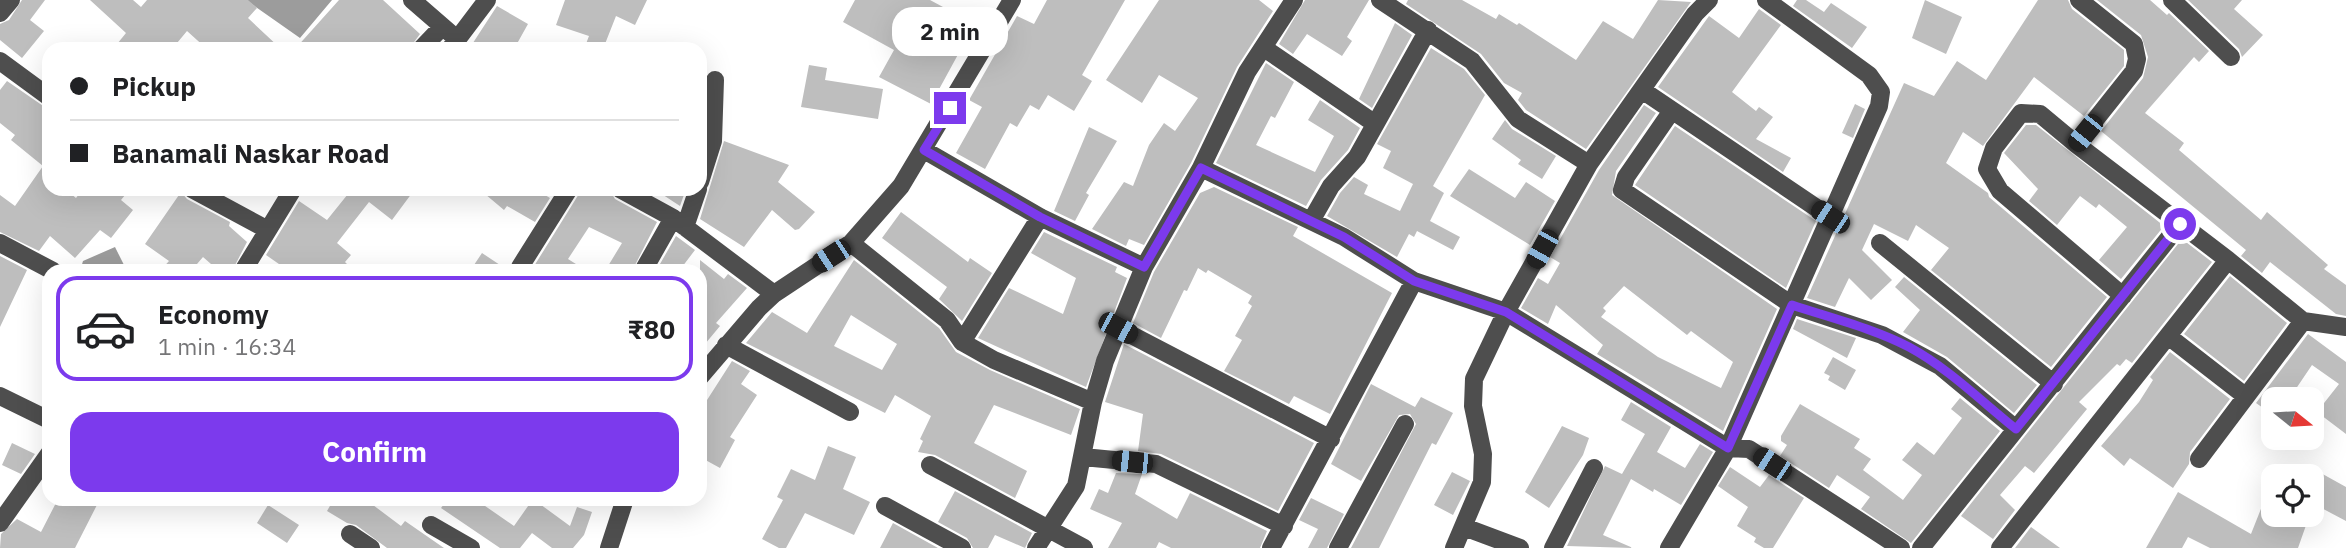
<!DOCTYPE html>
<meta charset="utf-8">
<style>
:root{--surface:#fff;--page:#f2f2f2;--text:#202124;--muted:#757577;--line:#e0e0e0;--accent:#7c3aed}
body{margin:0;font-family:"IBM Plex Sans",sans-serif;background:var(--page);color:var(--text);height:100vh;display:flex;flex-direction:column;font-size:26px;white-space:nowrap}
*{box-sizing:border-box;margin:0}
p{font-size:23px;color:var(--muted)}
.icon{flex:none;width:38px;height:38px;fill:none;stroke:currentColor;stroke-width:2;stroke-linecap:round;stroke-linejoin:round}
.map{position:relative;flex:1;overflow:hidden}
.panel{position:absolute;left:42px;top:264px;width:665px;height:242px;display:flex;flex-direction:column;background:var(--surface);border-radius:21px;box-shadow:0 7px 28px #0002}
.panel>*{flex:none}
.top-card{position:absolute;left:42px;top:42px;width:665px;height:154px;border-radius:21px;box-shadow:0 7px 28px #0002;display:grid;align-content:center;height:154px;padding:0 28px;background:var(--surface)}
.needle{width:46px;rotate:108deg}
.buttons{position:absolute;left:2261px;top:387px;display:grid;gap:14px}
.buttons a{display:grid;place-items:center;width:63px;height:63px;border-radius:14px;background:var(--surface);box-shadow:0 7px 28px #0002;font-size:35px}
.end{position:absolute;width:32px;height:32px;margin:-16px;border:9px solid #7c3aed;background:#fff;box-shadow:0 0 0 4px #fff}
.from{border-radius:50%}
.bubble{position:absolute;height:49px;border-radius:21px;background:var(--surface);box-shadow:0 7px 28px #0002;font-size:23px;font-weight:700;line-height:49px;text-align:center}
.car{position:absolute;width:21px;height:42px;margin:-21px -10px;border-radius:9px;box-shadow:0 0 5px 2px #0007;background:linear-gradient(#222 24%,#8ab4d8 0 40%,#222 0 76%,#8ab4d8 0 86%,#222 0)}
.top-card b{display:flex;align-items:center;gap:24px;height:66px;font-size:26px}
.top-card b+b{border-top:2px solid var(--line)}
.top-card i{width:18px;height:18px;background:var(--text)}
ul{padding:12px 0 0;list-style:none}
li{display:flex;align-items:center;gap:21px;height:105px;margin:0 14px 10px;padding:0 14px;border:4px solid transparent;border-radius:21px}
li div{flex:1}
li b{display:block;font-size:26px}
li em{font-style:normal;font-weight:700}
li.active{border-color:var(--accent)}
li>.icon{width:63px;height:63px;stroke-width:1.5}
.cta{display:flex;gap:14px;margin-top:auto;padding:14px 28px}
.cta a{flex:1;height:80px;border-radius:21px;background:var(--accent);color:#fff;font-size:28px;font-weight:700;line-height:80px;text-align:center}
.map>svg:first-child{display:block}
.water{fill:#9c9c9c}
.building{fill:#bebebe;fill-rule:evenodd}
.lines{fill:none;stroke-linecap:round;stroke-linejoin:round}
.minor{stroke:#4e4e4e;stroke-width:18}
.route{stroke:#7c3aed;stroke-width:9}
</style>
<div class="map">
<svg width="2346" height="548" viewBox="0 0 2346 548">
<rect width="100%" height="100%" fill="#fff"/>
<path class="water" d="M246 0H332L300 38Z
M115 247 127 271H80L83 261Z"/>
<path class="building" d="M22 0H45L30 20 44 31 22 58 0 40V24L9 20Z
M90 0H133L141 7 147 0H248L257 8 248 18 281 49H207L187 31 172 49H113L126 33Z
M339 0H383L420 34 409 49H295Z
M565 0H647L635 25 616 16 603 49H584L589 36 556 25Z
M855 0H930L982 28 967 52 961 49 931 104 879 77 894 50 843 22Z
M1047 0H1125L1082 75 1092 81 1074 111 1048 95 1039 110 1030 105 1017 127 1010 123 985 169 956 153 982 107 969 100 1017 16 1034 24Z
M1159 0H1259L1273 11 1237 67 1191 163 1144 245 1129 239 1126 246 1092 229 1124 182 1133 186 1149 145 1164 123 1175 131 1198 98 1159 75 1142 103 1106 80Z
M1305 0H1369L1347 37 1352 41 1342 56 1307 34 1293 54 1279 44Z
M1408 0H1462L1496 19 1499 14 1517 25 1519 23 1576 60 1603 21 1633 39 1658 0 1691 2 1586 149 1526 110 1518 100 1522 93 1504 83 1481 54 1406 4Z
M1797 0H1806L1824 12 1831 3 1867 27 1852 48 1793 6Z
M1925 0 1962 17 1946 54 1912 38Z
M2038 0H2068L2072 9 2124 50V66L2084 116 2034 77 1983 146 1963 132 1946 163 1988 193 1989 197 2107 297 2051 367 1931 270 1949 248 1916 225 1908 241 1874 224 1862 250 1892 280 1871 300 1849 278 1835 307 1807 298 1904 83 1934 96 1957 61 1986 80Z
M2097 0H2150L2167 15 2169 13 2209 51 2199 62 2194 57 2145 113 2184 143 2179 150 2261 220 2267 212 2328 265 2324 269 2346 285V316L2336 314 2270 262 2262 273 2241 256 2246 250 2101 131 2143 78 2148 57 2141 35Z
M2188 0H2242L2234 9 2263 35 2242 57 2239 49Z
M497 6 528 24 514 49H469Z
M1759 9 1781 25 1732 92 1756 111 1759 107 1773 117 1756 139 1791 158 1783 172 1658 87 1709 16 1739 38Z
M1395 23 1412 35 1372 108 1359 99Z
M1431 48 1464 69 1485 95 1433 186 1444 193 1430 221 1460 237 1453 250 1417 231 1414 237 1409 234 1397 257 1327 216 1340 193 1354 177 1368 185 1364 194 1400 211 1413 184 1383 168 1391 151 1377 144Z
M1266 63 1294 82 1275 118 1271 116 1256 145 1315 172 1334 136 1308 120 1320 100 1360 128 1348 150 1321 180 1306 206 1216 163Z
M809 65 827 68 825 80 883 89 878 119 801 107Z
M7 81 49 110V189H65L76 198 83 189H130L121 200 133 210 111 238 100 230 75 258 50 236 39 251 0 232V195L15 206 43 166 11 140 15 135 0 123V90Z
M1855 104 1865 109 1853 138 1842 133Z
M1644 105 1656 113 1616 171 1612 195 1777 309 1723 431 1597 354 1603 345 1556 305 1548 324 1521 308 1538 278 1548 284 1560 263 1550 257 1599 170ZM1624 286 1687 335 1691 331 1733 362 1721 388 1658 357 1601 317 1606 311 1603 308Z
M1505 120 1512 129 1556 156 1542 179 1518 164 1521 160 1492 139Z
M2026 125H2036L2164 226 2121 279 2099 260 2127 227 2099 204 2096 208 2080 196 2057 225 2029 201 2038 189 2004 153Z
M1675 126 1816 221 1786 288 1635 185Z
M1089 127 1117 141 1086 193 1089 195 1075 221 1054 211Z
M724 141 789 165 778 182 815 212 799 229 795 230 772 210 744 247 700 219Z
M1469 169 1515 198 1526 182 1555 201 1530 245 1450 196Z
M1214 187 1298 227 1293 236 1392 293 1330 414 1294 396 1289 404 1224 371 1242 340 1235 336 1252 306 1248 303 1252 296 1208 270 1206 273 1198 268 1187 291 1184 290 1161 338 1133 323 1154 272 1200 193Z
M352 189H415L392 220 369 202 337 243 351 255 345 262 354 271H289L266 255 299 201 327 220Z
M479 189H535L550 198 535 222 507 206 504 210Z
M582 189H609L615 199 657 222 632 271H605L622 243 589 227 568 259 587 271H531Z
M654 189H686L680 206Z
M181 192 187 199 230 222 229 226 247 242 232 271H219L203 257 191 271H160L169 261 145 244Z
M901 212 968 262 970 258 992 273 962 321 939 299 947 287 882 238Z
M1044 232 1117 267 1115 272 1127 278 1086 387 978 338 1009 288 1063 314 1076 278 1031 253Z
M676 236 695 250 679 271H656Z
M2182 239 2212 262 2132 363 2126 359 2120 366 2117 364 2079 402 2087 409 2034 473 2025 466 2000 495 2015 510 1993 539 1961 516Z
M482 253 509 271H470Z
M0 256 27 270 0 327Z
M700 260 724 279 728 274 747 288 716 323 720 326 700 350Z
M854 260 939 328 956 352 990 370 1080 409 1071 435 994 405 974 443 1027 471 1015 498 935 455 918 452 923 441 920 439 931 416 895 395 885 413 746 343 772 312 807 333ZM851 315 897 344 882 370 834 346Z
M2230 276 2287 323 2244 381 2184 334Z
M1904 277 2037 385 2014 413 1947 357 1903 332 1920 310 1895 287Z
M1797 319 1856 338 1847 358 1793 329Z
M2308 334 2346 362V434L2317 412 2339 384 2312 365 2289 399H2273V415L2256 403Z
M1124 344 1314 443 1278 511 1161 454 1138 451 1143 414 1105 402Z
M2170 352 2230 399 2190 452 2189 464 2173 488 2130 458 2124 466 2101 446 2139 402 2153 380 2150 377Z
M1833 357 1856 370 1845 390 1828 380 1830 376 1824 373Z
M732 361 750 371 741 384 757 395 730 437 735 440 720 468 700 457V411Z
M1371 384 1415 407 1421 397 1453 413 1436 445 1432 443 1379 548H1351L1416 424 1410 414 1399 415 1361 481 1331 464Z
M1960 398 2000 431 1911 543 1861 509 1870 497 1837 475 1829 488 1780 456 1787 445 1781 441V436L1800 404 1860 439 1854 448 1871 459 1863 470 1903 500 1922 475 1902 460 1917 442 1934 455 1962 418 1951 409Z
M1631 402 1671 427 1657 452 1685 468 1700 444 1713 452 1681 505 1654 489 1653 492 1631 479 1603 535 1633 548 1567 546 1605 466 1622 474 1645 434 1621 420Z
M1562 426 1589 438 1583 455 1549 508 1525 492Z
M12 443 35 454 21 474 2 465Z
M828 446 856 457 843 489 870 502 854 535 805 513 786 548H779L762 539 783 500 777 497 791 469 815 480Z
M1730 467 1760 487 1769 475 1804 498 1773 548H1764L1754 542 1756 538 1737 526 1748 507 1718 486Z
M1452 472 1470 481 1453 515 1434 505Z
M2319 472 2346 487V521L2312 503V485Z
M1116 473 1142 474 1135 494 1177 519 1190 493 1267 531 1260 548H1171L1159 542 1156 548H1108L1122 523 1090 509 1099 489 1108 493Z
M2272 481 2273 514H2310L2298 548H2210L2188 537 2182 548H2146L2178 492 2251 534Z
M955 491 1032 533 1025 548 995 535 988 548H973L967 538 938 522Z
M1311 498 1344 514 1327 548H1308L1318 529 1299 520Z
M58 499H100L75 548H0L1 534 17 519 41 532Z
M334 499H365L401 526 405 521 444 548H387L356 525 347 523 327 511Z
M448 499H475L514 526 533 499 570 526 577 507 592 512 584 535 573 548H552L532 533 520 548H500L441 508Z
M268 505 299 525 287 543 257 523Z
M893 523 938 548H880Z
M2031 527 2060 548H2015Z"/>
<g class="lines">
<path class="minor" d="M412 0 457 39
M1380 0 1472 61 1518 119 1589 164
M2079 0 2134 44 2137 59 2134 71 2076 144 2228 260
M2172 0 2231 57
M0 13 11 0
M1264 48 1374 123
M421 49 442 27
M450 49 487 0
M0 61 49 97
M1642 90 1830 217
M1671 112 1626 177 1622 190 1792 305 1882 335 1940 366 2016 429
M2076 144 2040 114 2021 113 1994 148 1987 169 2000 191 2123 296
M924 150 1040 217 1144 267
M1201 168 1247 72 1294 0
M700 182 713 141 715 80
M192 189 268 230
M620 189 673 218 774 294
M1311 221 1331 186 1357 157 1428 30
M685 227 698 189
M0 243 53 271
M851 243 947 320 962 342 994 360 1093 402
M1880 243 2054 384
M520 267 569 189
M243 271 293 189
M643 271 673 218
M1118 328 1331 439
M2168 336 2244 395
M962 342 1040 217
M726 345 850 412
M700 377 759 308 774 294 851 243 901 186 1012 0
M0 396 49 420
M1083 457 1156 464 1284 526
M2199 459 2303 321
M930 465 1084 548
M885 506 962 548
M0 523 49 454
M431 525 471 548
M1464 527 1520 548
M350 534 371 548
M609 548 625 499
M1036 548 1076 486 1093 402 1105 361 1144 267 1201 168 1344 237 1414 281 1506 312 1728 448 1749 449 1901 548
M1271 548 1414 281
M1338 548 1405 424
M1454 548 1482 482 1483 454 1473 406 1474 379 1506 312 1589 164 1695 14 1709 0
M1553 548 1594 468
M1669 548 1728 448 1879 106 1881 92 1869 75 1766 0
M1921 548 2180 224
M2000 548 2228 260 2303 321 2346 327"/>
</g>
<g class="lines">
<path class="route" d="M950 108 924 150 1040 217 1144 267 1201 168 1344 237 1414 281 1506 312 1728 448 1792 305C1831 318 1872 328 1909 347 1948 368 1981 401 2016 429L2180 224"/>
</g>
</svg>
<div class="buttons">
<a><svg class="needle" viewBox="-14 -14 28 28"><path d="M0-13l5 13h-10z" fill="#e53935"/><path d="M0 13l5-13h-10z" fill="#757577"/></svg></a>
<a><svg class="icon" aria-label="locate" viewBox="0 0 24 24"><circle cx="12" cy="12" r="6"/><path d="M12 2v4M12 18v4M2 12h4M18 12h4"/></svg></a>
</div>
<i class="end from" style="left:2180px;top:224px"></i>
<i class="end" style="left:950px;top:108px"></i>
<div class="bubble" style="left:892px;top:7px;width:116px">2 min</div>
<i class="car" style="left:2085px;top:133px;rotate:219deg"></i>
<i class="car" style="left:1830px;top:217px;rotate:303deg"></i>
<i class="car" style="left:1542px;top:249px;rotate:209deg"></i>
<i class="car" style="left:831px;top:256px;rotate:237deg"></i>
<i class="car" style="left:1118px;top:328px;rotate:118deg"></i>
<i class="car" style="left:1132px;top:462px;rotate:276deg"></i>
<i class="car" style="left:1772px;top:464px;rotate:303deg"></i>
<div class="top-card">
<b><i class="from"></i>Pickup</b>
<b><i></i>Banamali Naskar Road</b>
</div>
<section class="panel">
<ul>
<li class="active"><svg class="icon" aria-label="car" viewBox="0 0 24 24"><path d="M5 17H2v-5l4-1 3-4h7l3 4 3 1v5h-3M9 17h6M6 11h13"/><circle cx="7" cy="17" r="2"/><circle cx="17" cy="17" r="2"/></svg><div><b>Economy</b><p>1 min · 16:34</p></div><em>₹80</em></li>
</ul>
<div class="cta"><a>Confirm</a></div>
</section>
</div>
